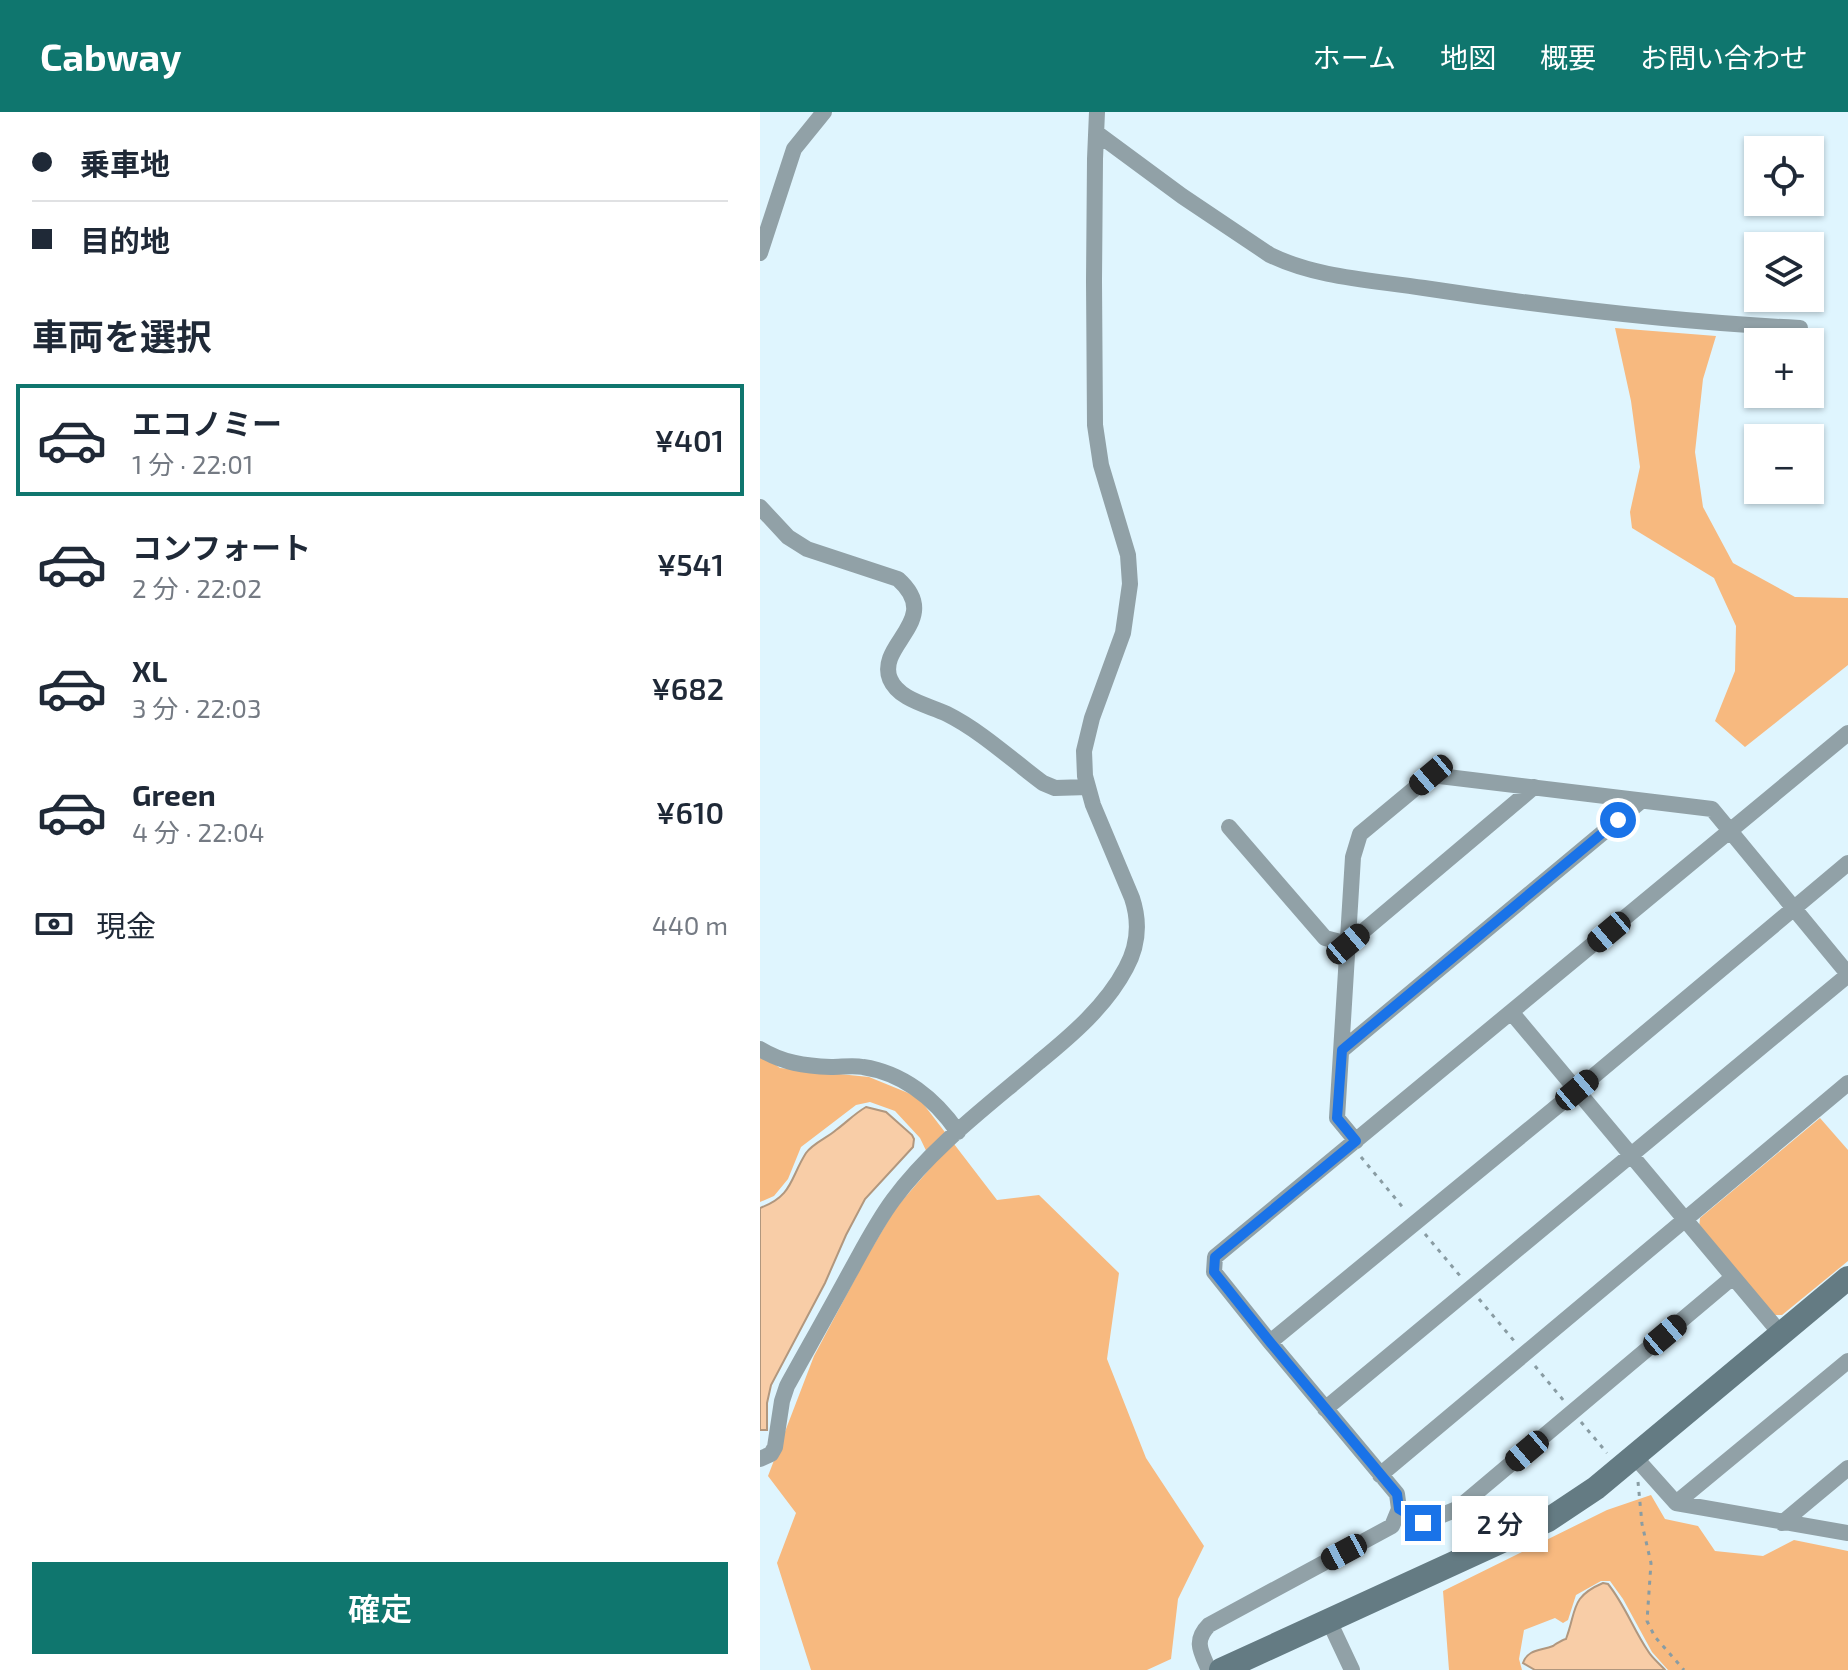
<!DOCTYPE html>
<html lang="ja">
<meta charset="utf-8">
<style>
:root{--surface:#fff;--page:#f2f2f3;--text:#1f2937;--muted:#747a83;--line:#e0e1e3;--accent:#0f766e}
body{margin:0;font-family:"Exo 2","Noto Sans JP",sans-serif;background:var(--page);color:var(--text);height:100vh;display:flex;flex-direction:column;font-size:30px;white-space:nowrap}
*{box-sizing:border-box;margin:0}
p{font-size:26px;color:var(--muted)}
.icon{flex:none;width:44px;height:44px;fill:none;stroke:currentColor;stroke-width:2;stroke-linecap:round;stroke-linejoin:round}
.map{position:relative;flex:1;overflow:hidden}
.sheet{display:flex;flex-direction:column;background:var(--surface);width:760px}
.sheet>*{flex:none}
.hud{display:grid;align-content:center;height:176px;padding:0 32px;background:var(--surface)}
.tools{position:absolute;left:984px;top:24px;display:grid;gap:16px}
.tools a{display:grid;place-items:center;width:80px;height:80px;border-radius:0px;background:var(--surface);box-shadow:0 2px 6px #0004;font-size:40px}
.end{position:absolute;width:36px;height:36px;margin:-18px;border:10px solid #1a73e8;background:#fff;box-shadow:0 0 0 4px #fff}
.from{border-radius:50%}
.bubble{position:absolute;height:56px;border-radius:0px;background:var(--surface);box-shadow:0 2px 6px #0004;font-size:26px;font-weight:600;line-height:56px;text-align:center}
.car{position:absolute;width:24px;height:48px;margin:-24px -12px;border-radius:10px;box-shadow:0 0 6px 2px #0007;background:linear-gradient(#222 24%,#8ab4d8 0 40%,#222 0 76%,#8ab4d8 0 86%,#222 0)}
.hud b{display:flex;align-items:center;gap:28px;height:76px;font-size:30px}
.hud b+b{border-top:2px solid var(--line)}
.hud i{width:20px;height:20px;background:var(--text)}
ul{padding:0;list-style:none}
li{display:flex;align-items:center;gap:24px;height:112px;margin:0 16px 12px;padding:0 16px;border:4px solid transparent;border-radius:0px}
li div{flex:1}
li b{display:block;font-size:30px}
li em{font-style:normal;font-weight:600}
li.active{border-color:var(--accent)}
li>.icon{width:72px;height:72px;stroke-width:1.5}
h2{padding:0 32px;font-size:36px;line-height:96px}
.pay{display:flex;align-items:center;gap:20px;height:88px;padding:0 32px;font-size:30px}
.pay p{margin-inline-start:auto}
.action{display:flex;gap:16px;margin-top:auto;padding:16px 32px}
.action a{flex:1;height:92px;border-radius:0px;background:var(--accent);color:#fff;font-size:32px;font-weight:600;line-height:92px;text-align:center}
header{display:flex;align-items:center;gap:48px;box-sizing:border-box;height:112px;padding:0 40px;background:var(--accent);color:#fff}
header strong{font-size:38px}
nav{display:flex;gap:44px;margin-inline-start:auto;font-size:28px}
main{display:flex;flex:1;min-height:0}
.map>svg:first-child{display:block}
.green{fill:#f7b97f}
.water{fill:#f8cda7;stroke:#b1977e;stroke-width:2}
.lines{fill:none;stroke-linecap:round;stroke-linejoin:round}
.path{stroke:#899ca3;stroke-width:3;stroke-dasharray:4 6;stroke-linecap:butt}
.street{stroke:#91a1a7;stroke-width:16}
.secondary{stroke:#647b83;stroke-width:24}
.route{stroke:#1a73e8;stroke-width:10}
</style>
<header>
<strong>Cabway</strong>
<nav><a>ホーム</a><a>地図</a><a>概要</a><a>お問い合わせ</a></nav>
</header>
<main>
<section class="sheet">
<div class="hud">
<b><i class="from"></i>乗車地</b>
<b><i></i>目的地</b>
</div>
<h2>車両を選択</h2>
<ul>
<li class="active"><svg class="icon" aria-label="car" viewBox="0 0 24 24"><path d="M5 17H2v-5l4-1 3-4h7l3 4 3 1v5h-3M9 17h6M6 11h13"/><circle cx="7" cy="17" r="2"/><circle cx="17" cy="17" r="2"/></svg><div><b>エコノミー</b><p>1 分 · 22:01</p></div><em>¥401</em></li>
<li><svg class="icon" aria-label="car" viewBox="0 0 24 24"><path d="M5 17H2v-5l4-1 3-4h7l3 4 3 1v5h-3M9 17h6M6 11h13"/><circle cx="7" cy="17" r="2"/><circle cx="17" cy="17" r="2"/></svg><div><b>コンフォート</b><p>2 分 · 22:02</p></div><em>¥541</em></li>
<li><svg class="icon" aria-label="car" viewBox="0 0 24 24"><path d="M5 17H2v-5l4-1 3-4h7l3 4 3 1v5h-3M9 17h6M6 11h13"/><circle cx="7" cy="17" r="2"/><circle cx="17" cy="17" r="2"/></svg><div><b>XL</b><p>3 分 · 22:03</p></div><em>¥682</em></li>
<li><svg class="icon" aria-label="car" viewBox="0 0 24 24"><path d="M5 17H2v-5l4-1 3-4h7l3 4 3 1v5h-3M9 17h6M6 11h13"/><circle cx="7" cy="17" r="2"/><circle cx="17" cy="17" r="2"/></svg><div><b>Green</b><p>4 分 · 22:04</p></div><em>¥610</em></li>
</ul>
<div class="pay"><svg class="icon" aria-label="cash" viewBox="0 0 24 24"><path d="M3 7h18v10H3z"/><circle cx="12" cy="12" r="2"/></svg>現金<p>440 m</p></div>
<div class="action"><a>確定</a></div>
</section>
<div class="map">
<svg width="1088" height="1558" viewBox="0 0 1088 1558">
<rect width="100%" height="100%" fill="#dff5fe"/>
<path class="green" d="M855 216 956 224 943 267 935 340 943 395 973 451 1035 485 1088 486V553L985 635 955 609 975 559 976 514 954 466 872 416 870 400 880 355 871 289Z
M0 942 20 956 109 965 158 985 237 1088 279 1083 359 1161 347 1247 386 1346 444 1434 418 1487 411 1547 387 1558H51L17 1451 36 1401 8 1364 54 1244 105 1148 135 1097 173 1053 160 1026 135 999 110 990 96 993 41 1035 28 1067 14 1084 0 1090Z
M1060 1006 1088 1038V1149L1022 1203H1013L939 1116 940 1106Z
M891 1383 905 1407 938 1414 955 1439 1003 1444 1034 1428 1088 1439V1558H908L892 1540 863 1487 850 1469H841L816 1483 808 1508 803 1511 795 1506 764 1518 759 1547 762 1558H689L683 1479 847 1398Z"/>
<path class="water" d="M106 995 126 1000 152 1023 154 1027 153 1035 105 1087 86 1123 65 1171 11 1273 7 1291V1318H0V1096C33 1084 30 1066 46 1041 53 1031 67 1026 76 1018 87 1010 94 1002 106 995Z
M843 1471 848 1472C865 1493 873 1517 888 1539 892 1546 900 1552 905 1558H775L763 1551C768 1537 780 1539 793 1534 794 1533 804 1527 806 1527 817 1498 810 1485 843 1471Z"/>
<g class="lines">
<path class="path" d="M601 1045 645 1098
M665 1122 701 1165
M719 1187 755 1230
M775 1254 804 1289
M821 1310 847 1341
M878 1370 882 1412 891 1451 887 1509 895 1525 924 1558"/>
<path class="street" d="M338 22 422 84 510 143C557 166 613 168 664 176 789 195 914 210 1040 216
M0 141 34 37 64 0
M0 395 28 425 47 437 138 467C184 508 116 532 130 567 139 588 168 593 187 602 221 619 252 648 283 671L295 676 328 675
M469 715 565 826 588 832 774 675
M752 901 1021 1222
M0 937C23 951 45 954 71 955 82 955 93 953 103 955 143 961 175 987 198 1020
M582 938 881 689
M596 1029 577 1006 593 745 600 722 671 663 952 697 1088 862
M510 1230 817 978 1088 751
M565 1297 1088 863
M874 1344 916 1391 1088 1421
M0 1347 11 1342 15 1335 22 1289 27 1274C48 1236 69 1199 89 1162 103 1137 116 1111 133 1088 173 1034 229 993 279 950 312 923 346 894 366 856 378 834 380 810 372 786L333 693 325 664 324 639 332 606 363 521 370 472 368 443 341 353 335 313 334 169 335 47 337 0
M620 1363 1088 971
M916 1391 1088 1249
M639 1397 663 1411 697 1397 973 1165
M1022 1411 1088 1356
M569 1509 592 1558
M449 1558C441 1540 433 1529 449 1513L632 1414 639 1397 637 1382 510 1230 454 1160 455 1145 1088 621"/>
<path class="secondary" d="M461 1558 788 1408 836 1376 1088 1166"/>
</g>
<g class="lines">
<path class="route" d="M663 1411 639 1397 637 1382 510 1230 454 1160 455 1145 596 1029 577 1006 582 938 858 708"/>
</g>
</svg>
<div class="tools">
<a><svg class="icon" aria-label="locate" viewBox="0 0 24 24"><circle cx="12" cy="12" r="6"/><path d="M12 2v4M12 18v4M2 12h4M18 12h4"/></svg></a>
<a><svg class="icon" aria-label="layers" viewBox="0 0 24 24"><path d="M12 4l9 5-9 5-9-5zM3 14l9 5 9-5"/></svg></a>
<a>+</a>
<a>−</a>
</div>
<i class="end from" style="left:858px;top:708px"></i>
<i class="end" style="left:663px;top:1411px"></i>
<div class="bubble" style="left:692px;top:1384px;width:96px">2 分</div>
<i class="car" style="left:671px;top:663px;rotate:230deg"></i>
<i class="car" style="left:849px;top:820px;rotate:230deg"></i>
<i class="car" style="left:588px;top:832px;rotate:50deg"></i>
<i class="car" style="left:817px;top:978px;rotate:50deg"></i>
<i class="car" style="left:905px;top:1223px;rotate:50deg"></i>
<i class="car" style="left:767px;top:1339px;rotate:230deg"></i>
<i class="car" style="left:584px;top:1440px;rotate:242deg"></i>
</div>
</main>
